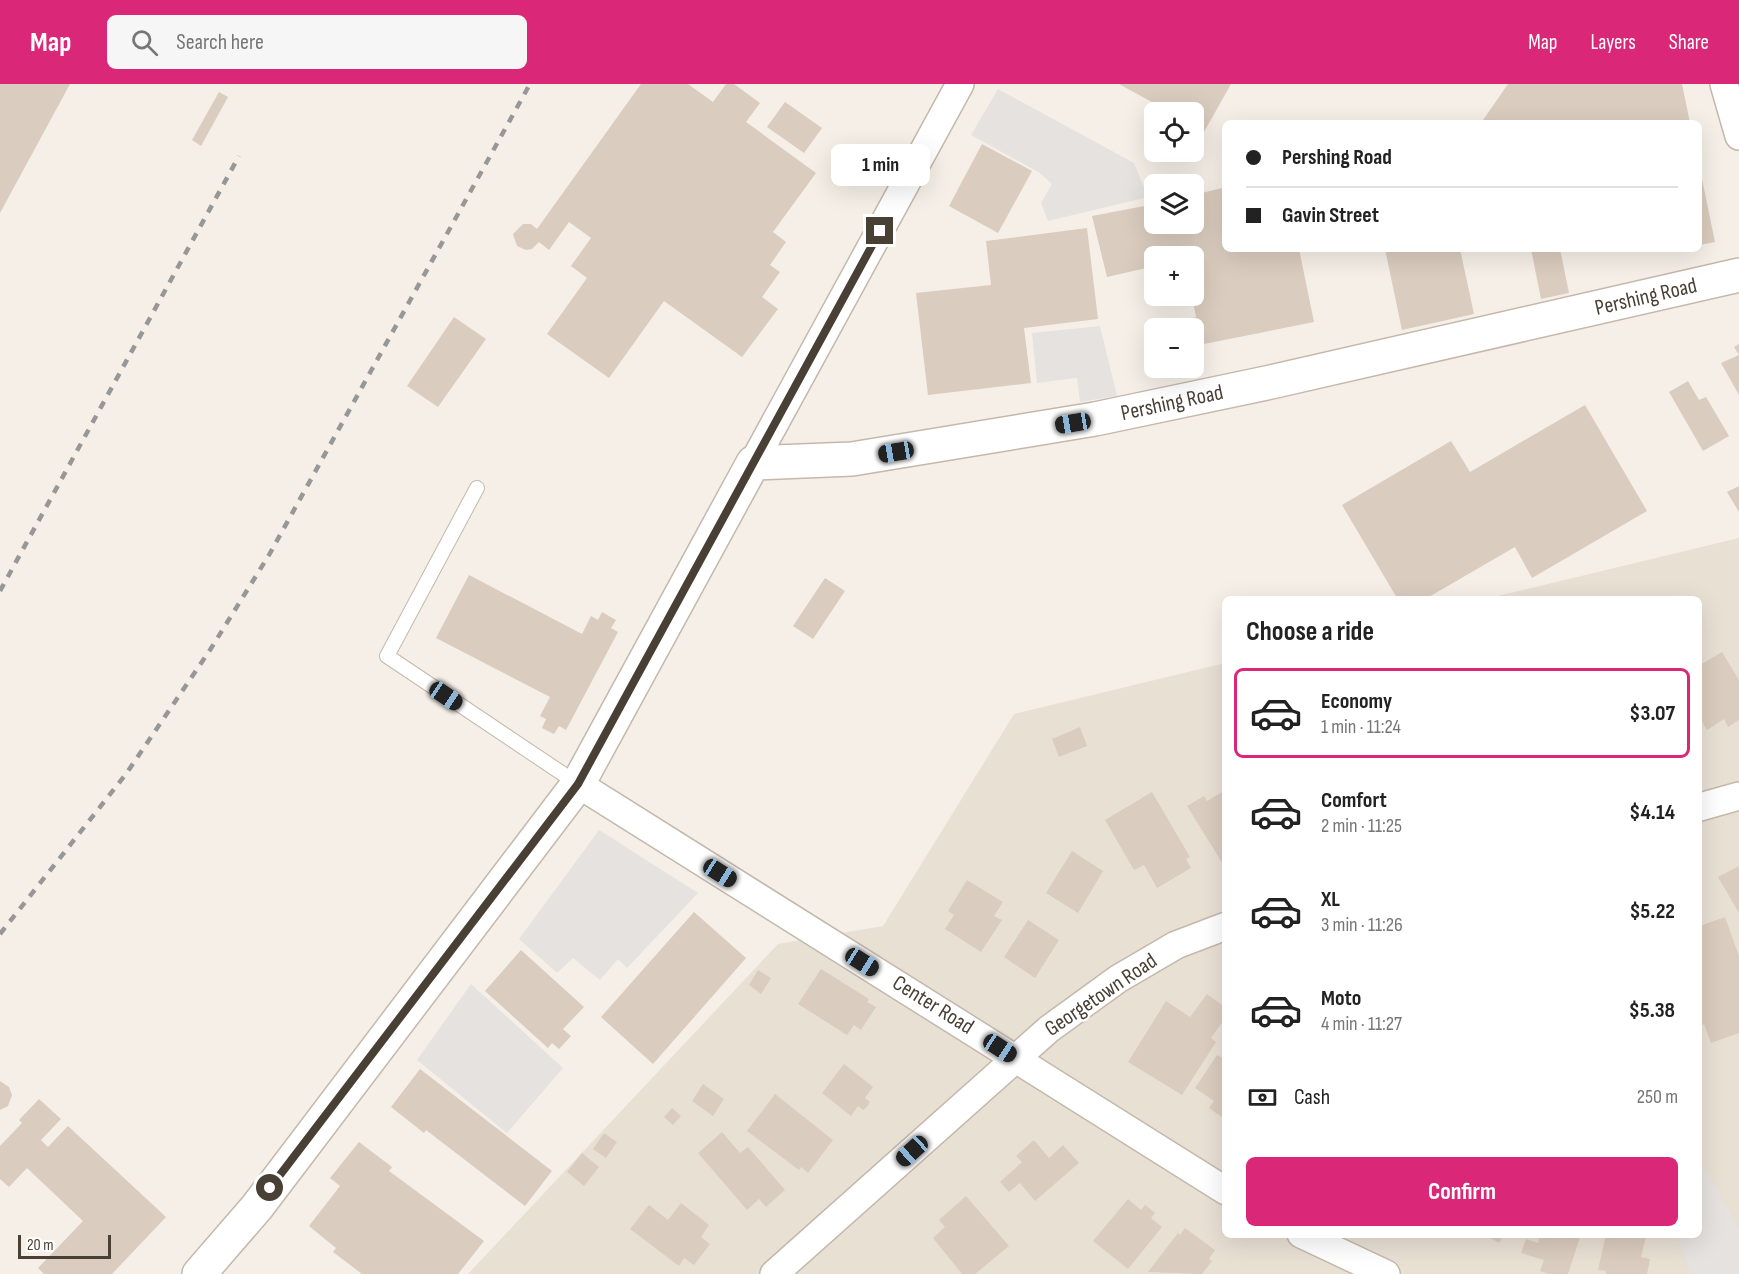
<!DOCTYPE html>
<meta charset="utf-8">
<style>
:root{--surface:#fff;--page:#f6f6f6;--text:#222;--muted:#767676;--line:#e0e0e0;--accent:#db2777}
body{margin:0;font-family:"Sofia Sans Condensed",sans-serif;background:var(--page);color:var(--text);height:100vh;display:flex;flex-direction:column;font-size:22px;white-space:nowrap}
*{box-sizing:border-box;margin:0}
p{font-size:20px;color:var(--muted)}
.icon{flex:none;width:33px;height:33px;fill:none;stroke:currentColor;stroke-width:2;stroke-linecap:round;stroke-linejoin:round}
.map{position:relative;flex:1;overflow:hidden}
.drawer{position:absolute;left:1222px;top:512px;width:480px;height:642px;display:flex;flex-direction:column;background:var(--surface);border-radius:9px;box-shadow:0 6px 24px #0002}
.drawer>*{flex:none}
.hud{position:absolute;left:1222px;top:36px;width:480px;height:132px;border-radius:9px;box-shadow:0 6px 24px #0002;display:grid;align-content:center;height:132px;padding:0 24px;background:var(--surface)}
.controls{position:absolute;left:1144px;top:18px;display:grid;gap:12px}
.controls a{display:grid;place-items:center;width:60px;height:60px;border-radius:9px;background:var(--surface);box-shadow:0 6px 24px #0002;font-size:30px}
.scale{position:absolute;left:18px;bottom:15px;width:93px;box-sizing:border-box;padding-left:6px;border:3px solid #483f35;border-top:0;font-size:16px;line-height:21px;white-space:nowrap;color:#483f35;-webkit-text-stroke:4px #fff;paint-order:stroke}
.end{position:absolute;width:27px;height:27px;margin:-14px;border:8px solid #483f35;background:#fff;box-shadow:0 0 0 3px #fff}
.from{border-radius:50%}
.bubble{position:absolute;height:42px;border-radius:9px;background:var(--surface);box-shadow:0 6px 24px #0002;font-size:20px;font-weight:700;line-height:42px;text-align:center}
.car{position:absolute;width:18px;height:36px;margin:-18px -9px;border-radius:8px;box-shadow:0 0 4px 2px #0007;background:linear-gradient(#222 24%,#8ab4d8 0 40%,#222 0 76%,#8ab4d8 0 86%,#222 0)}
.hud b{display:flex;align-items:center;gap:21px;height:57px;font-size:22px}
.hud b+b{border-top:2px solid var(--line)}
.hud i{width:15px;height:15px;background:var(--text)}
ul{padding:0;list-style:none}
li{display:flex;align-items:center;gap:18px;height:90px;margin:0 12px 9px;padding:0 12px;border:3px solid transparent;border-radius:9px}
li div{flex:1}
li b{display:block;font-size:22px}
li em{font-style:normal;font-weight:700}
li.on{border-color:var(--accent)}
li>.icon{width:54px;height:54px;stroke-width:1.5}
h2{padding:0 24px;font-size:27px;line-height:72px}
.pay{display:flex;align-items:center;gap:15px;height:66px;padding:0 24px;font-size:22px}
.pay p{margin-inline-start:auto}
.action{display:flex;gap:12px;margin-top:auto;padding:12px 24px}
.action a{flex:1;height:69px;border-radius:9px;background:var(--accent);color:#fff;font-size:24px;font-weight:700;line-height:69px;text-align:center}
header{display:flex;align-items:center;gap:36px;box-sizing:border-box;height:84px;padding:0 30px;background:var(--accent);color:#fff}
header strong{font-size:28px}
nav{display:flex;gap:33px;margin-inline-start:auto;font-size:21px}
.search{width:420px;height:54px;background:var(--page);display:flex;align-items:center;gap:15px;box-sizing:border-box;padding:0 21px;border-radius:9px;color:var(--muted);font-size:22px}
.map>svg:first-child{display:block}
.residential{fill:#e9e0d4}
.parking{fill:#e5e2df}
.building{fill:#daccbe}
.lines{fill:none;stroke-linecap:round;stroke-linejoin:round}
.service-casing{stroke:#c4b8ab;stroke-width:16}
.minor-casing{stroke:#c4b8ab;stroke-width:30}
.tertiary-casing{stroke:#c4b8ab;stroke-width:36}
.service{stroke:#fff;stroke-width:14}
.minor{stroke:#fff;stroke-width:27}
.tertiary{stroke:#fff;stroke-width:33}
.rail{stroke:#979797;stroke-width:4.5;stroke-dasharray:8 8;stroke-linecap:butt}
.route{stroke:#483f35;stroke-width:8}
.labels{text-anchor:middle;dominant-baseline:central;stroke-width:4.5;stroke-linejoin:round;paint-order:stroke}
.street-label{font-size:22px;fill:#483f35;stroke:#fff}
</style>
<header>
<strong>Map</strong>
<div class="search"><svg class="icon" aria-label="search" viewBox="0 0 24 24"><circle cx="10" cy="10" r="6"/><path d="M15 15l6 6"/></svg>Search here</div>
<nav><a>Map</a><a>Layers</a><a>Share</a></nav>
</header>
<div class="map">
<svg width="1739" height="1190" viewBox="0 0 1739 1190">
<rect width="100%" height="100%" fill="#f5efe7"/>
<path class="residential" d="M1739 454V1190H468L778 860 883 842 1014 630 1225 579 1226 1150H1700V514H1490Z"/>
<path class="parking" d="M998 5 1134 79 1148 113 1048 137 1041 119 1052 100 1040 89 971 51Z
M1100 242 1117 312 1080 318 1077 294 1037 299 1032 249Z
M599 746 698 809 627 884 618 875 600 896 573 874 557 889 519 855Z
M471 900 563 984 507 1049 417 976Z
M1700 1076 1739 1146V1190H1691L1677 1151 1700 1150Z"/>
<path class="building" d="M0 0H70L0 129Z
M641 0H688L713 18 726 0H734L760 19 746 38 816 89 773 148 786 158 770 181 780 188 762 213 778 225 742 273 664 217 609 294 547 250 587 194 571 182 591 154 569 138 549 166 539 158 532 165 526 166 517 162 513 150 523 140H531L537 145Z
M1119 0H1231L1204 48 1194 42V28H1170Z
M1508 0H1682L1690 39H1483V36Z
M219 8 228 13 201 62 192 56Z
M785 18 822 44 804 69 767 43Z
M982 60 1032 87 998 149 949 122Z
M1701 90 1715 158 1700 161V90Z
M1226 103V165H1299L1314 238 1194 262V244H1181L1179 237 1196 233 1192 212H1194V172H1155V182L1107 193 1092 132 1155 120V140H1194V111Z
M1087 144 1098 235 1024 244 1031 299 928 311 916 209 991 201 986 157Z
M1385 165H1460L1474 230 1402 246Z
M1531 165H1560L1569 209 1541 215Z
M454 233 486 255 438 323 407 302Z
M1739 260V311L1721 279 1739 271 1734 263Z
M1688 297 1699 316 1706 313 1729 352 1703 367 1669 308Z
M1585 321 1647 427 1532 494 1515 463 1427 514H1397L1342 421 1451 357 1470 388Z
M1739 402V428L1727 408Z
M469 491 582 550 591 532 598 536 602 528 616 536 611 544 618 548 566 646 559 642 554 650 542 644 546 635 540 632 550 613 436 554Z
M825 494 845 507 813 555 793 542Z
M1722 568 1739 596V636L1728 643 1724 635 1707 646 1700 634V614L1702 613 1700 609V581Z
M1080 643 1087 662 1059 673 1052 655Z
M1224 707 1226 709V785L1187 722 1204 712 1207 717Z
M1152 708 1190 773 1186 775 1191 784 1157 804 1144 781 1134 786 1105 736Z
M1072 767 1103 787 1078 829 1046 809Z
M1739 782V829L1718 793Z
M967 796 1003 818 994 832 1002 836 981 868 945 845 954 831 948 827Z
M694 828 746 874 653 980 601 933Z
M1725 833 1739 872V949L1711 959 1704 940 1700 942V842Z
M1028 836 1059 856 1035 894 1004 873Z
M521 866 584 923 563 945 571 952 559 965 552 959 548 964 485 907Z
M821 885 869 915 867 918 876 923 861 946 854 941 847 951 798 920Z
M758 886 771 894 761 910 749 901Z
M1207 910 1226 924V933L1211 954 1216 958 1182 1011 1128 978 1166 917 1190 933Z
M1217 971 1226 976V1029L1223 1034 1209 1024 1214 1017 1195 1004Z
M844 980 873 1003 865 1014 870 1018 866 1024 863 1026 858 1022 851 1032 822 1009Z
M420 985 552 1087 525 1122 426 1046 424 1049 391 1023Z
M0 997 9 1003 12 1011 8 1022 0 1026Z
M703 1000 724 1015 713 1032 692 1017Z
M775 1010 833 1056 808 1089 801 1083 799 1086 747 1047Z
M39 1015 61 1035 41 1056 48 1063 68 1042 166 1133 112 1190H44L38 1184 83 1137 27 1084 9 1103 0 1095V1062L22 1039 19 1036Z
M672 1024 681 1032 673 1041 664 1033Z
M722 1048 740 1069 748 1063 785 1106 766 1123 759 1115 747 1126 698 1069Z
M604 1049 617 1058 606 1074 593 1065Z
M1034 1056 1049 1074 1063 1061 1079 1079 1035 1117 1020 1099 1009 1108 1000 1098 1022 1078 1016 1072Z
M359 1058 392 1083 389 1087 484 1157 458 1190H362L333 1168 336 1164 309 1142 340 1102 330 1094Z
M582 1069 599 1083 584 1102 567 1088Z
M966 1112 1009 1162 975 1190H962L933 1154 945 1143 939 1136Z
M1128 1115 1141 1126 1145 1121 1148 1123 1155 1129 1151 1134 1162 1143 1128 1185 1093 1157Z
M681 1119 709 1141 701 1153 710 1160 694 1181 684 1174 679 1182 630 1145 649 1121 668 1136Z
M1185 1144 1215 1166 1209 1175 1212 1177 1202 1190 1148 1188 1178 1149 1180 1151Z
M1484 1150H1504L1499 1159Z
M1540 1150H1581L1568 1190H1549L1540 1187 1544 1176 1521 1169 1526 1155 1538 1159Z
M1606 1150 1646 1152 1641 1173 1650 1175 1647 1190H1606V1187L1598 1186Z"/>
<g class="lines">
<g class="service-casing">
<path id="service" d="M477 404 387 572 578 700"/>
</g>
<g class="minor-casing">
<path id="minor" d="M1724 0 1739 52
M753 379 960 0
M578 700 1226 1107
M1700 723 1739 712
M1301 1150 1386 1190
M774 1190 1049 945 1118 895 1176 861 1226 842"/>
</g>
<g class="tertiary-casing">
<path id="tertiary" d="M199 1190 257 1123 578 700 753 379 852 375 1095 335 1271 298 1739 191"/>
</g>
<use href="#service" class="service"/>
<use href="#minor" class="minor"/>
<use href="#tertiary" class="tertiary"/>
<path class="rail" d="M0 507 239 72
M0 850 126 690 210 566 269 471 530 0"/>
</g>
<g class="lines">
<path class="route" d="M270 1104 578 700 880 147"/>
</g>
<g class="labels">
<g class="street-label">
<text transform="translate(1646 213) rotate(-13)">Pershing Road</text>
<text transform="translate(1172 319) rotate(-12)">Pershing Road</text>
<text transform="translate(1101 911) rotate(-34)">Georgetown Road</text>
<text transform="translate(933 921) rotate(32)">Center Road</text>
</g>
</g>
</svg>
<div class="controls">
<a><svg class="icon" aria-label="locate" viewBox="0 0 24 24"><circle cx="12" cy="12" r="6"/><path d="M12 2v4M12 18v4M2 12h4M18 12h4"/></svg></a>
<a><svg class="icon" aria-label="layers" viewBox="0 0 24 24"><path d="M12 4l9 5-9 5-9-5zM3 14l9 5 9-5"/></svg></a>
<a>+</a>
<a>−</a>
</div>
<div class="scale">20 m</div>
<i class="end from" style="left:270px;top:1104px"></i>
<i class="end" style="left:880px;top:147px"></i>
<div class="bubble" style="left:831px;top:60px;width:99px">1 min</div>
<i class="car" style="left:1073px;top:339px;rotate:261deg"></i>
<i class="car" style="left:896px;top:368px;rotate:260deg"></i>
<i class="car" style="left:446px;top:612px;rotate:124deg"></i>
<i class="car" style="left:720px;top:789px;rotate:122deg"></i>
<i class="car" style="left:862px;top:878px;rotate:122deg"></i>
<i class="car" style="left:1000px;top:964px;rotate:123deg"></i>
<i class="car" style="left:912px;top:1067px;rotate:228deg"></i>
<div class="hud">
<b><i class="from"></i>Pershing Road</b>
<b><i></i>Gavin Street</b>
</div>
<section class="drawer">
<h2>Choose a ride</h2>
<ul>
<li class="on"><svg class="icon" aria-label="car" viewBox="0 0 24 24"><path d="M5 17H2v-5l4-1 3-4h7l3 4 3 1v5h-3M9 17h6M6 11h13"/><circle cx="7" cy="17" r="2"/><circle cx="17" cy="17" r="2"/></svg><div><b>Economy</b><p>1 min · 11:24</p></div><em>$3.07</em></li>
<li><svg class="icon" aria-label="car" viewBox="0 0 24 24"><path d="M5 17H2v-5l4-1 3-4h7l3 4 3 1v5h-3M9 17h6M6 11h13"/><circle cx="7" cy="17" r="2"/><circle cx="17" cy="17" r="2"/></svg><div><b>Comfort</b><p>2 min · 11:25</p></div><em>$4.14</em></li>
<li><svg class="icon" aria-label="car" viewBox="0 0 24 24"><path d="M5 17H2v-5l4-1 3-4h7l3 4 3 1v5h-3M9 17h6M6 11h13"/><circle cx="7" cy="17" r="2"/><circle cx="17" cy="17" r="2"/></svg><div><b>XL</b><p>3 min · 11:26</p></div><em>$5.22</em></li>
<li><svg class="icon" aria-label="car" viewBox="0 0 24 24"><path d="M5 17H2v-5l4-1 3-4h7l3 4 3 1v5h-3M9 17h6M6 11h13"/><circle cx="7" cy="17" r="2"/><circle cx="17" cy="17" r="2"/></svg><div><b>Moto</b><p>4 min · 11:27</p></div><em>$5.38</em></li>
</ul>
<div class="pay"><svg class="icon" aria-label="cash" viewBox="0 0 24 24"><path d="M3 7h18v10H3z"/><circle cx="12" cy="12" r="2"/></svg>Cash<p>250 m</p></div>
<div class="action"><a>Confirm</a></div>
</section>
</div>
